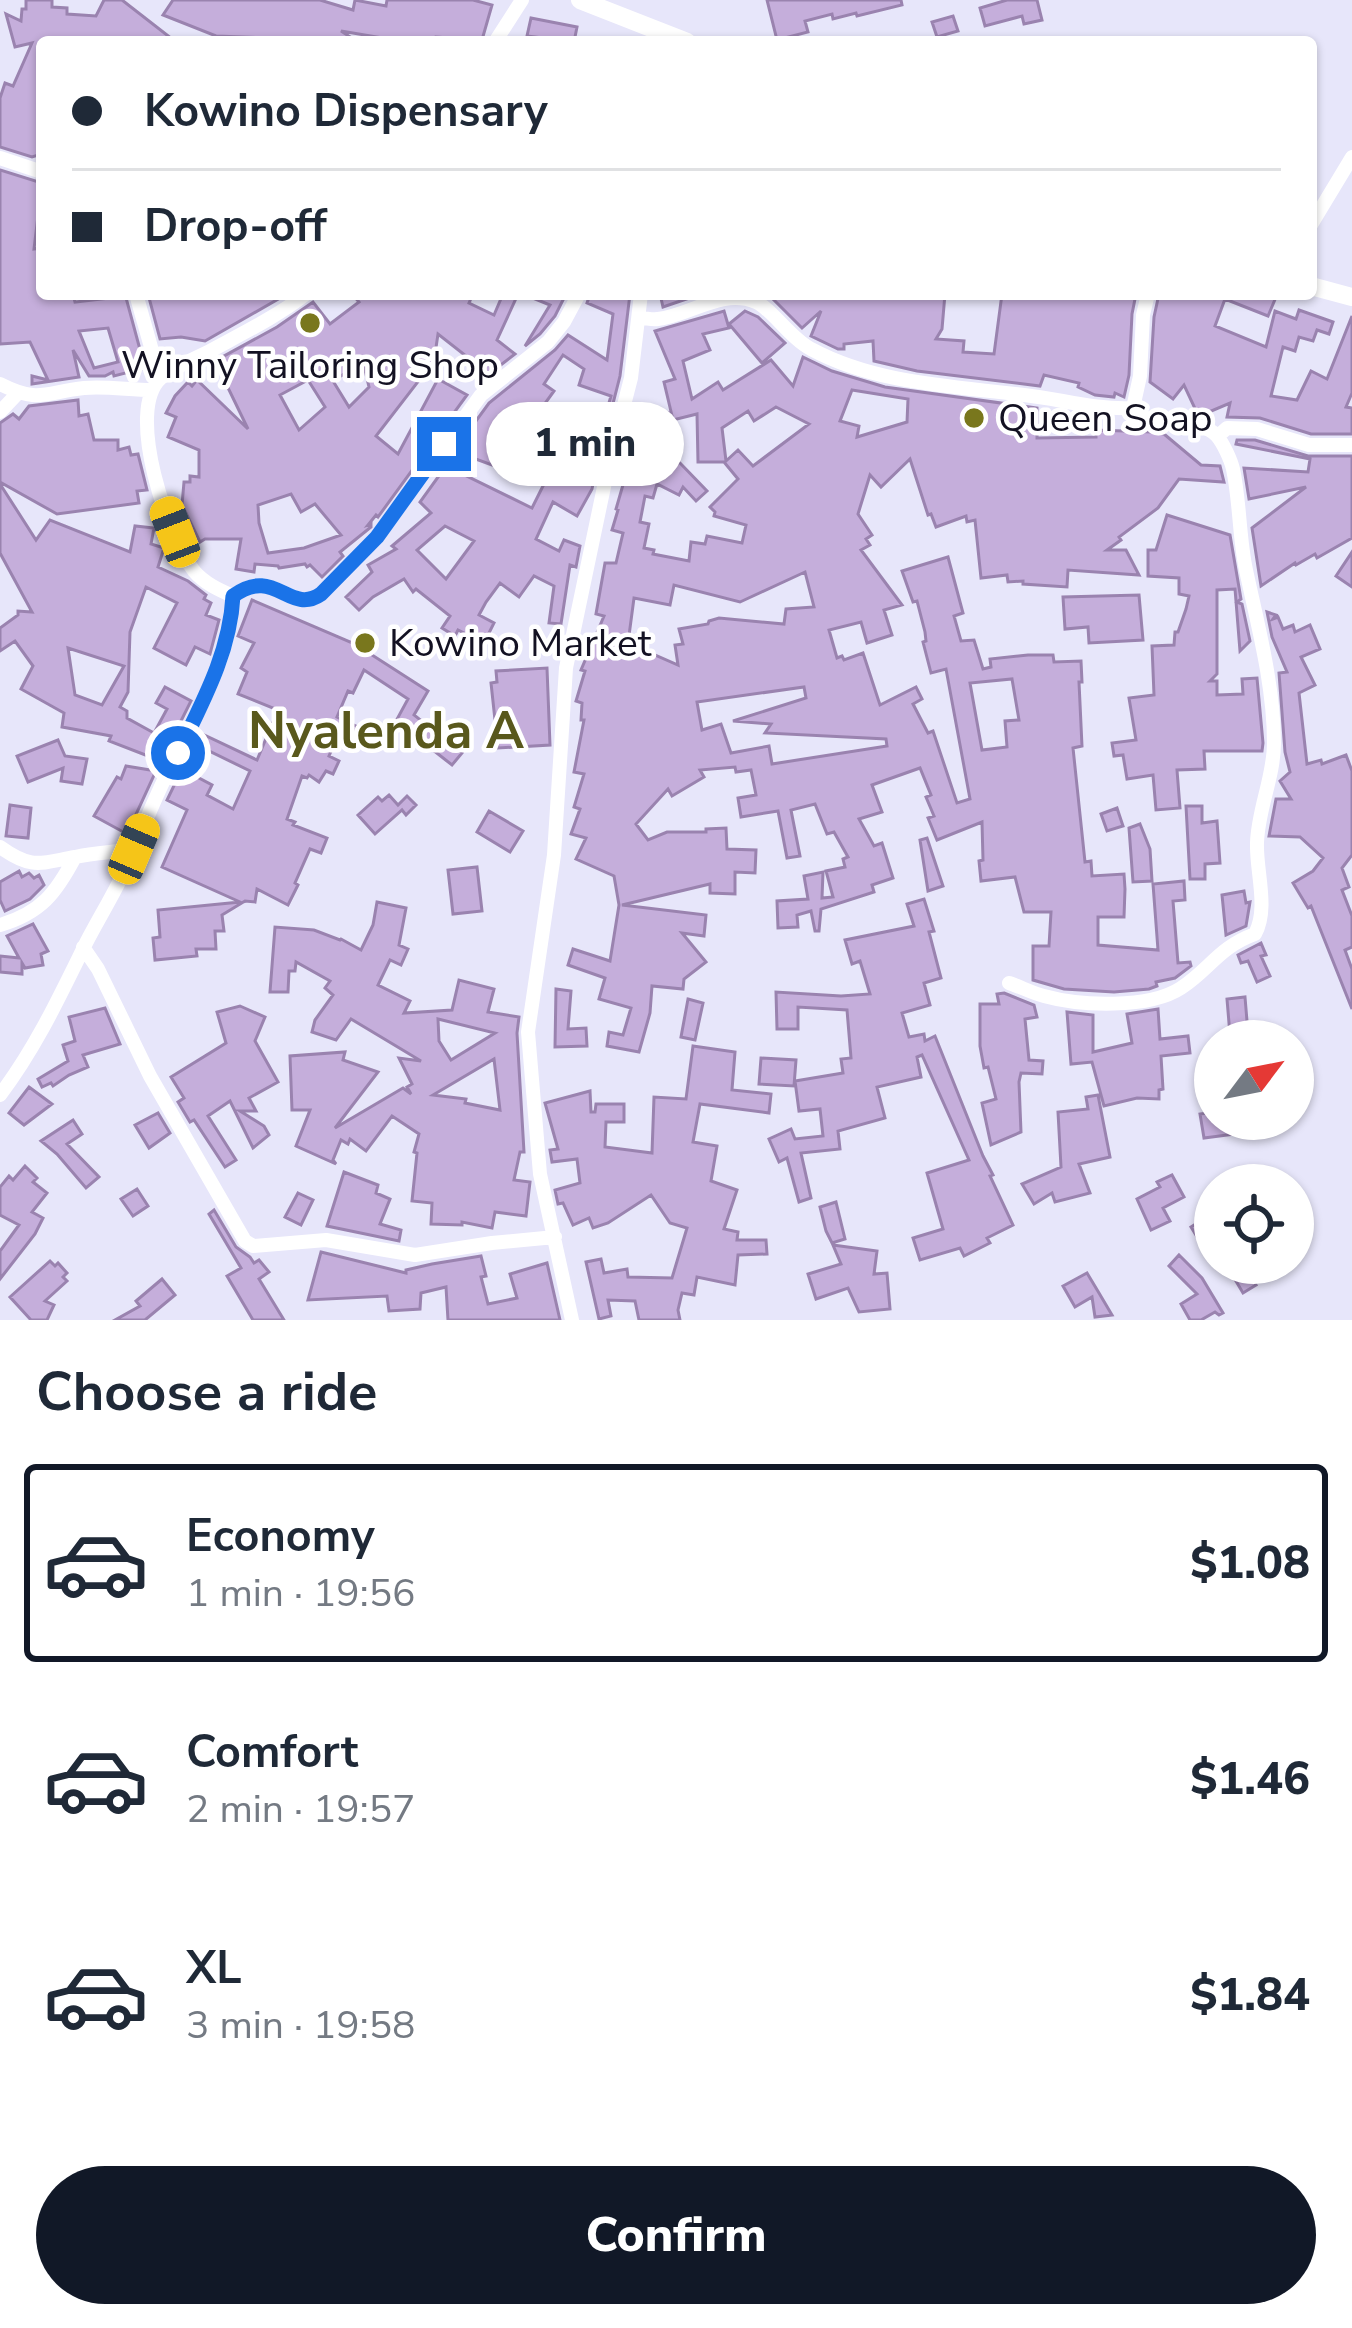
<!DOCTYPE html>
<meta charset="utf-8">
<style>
:root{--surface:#fff;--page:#f2f2f3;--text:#1f2937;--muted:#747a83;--line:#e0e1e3;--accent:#111827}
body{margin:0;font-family:"Nunito Sans",sans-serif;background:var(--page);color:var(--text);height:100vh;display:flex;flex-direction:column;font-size:45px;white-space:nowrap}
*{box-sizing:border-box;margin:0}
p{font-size:39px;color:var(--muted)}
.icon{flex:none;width:66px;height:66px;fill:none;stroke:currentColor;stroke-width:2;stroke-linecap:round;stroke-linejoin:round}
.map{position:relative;height:1320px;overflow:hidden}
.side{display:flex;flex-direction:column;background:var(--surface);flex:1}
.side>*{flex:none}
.top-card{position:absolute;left:36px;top:36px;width:1281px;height:264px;border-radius:12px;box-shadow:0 3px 9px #0004;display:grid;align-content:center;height:264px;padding:0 36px;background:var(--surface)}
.needle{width:78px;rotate:58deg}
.buttons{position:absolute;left:1194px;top:1020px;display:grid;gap:24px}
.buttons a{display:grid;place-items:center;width:120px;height:120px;border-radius:50%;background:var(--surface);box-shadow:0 3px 9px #0004;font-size:60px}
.end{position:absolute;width:54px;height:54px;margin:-27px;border:15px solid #1a73e8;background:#fff;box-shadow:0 0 0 6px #fff}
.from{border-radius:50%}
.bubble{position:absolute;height:84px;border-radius:42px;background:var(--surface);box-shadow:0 3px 9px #0004;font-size:39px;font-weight:800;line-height:84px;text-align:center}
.car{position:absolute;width:36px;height:72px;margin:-36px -18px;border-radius:15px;box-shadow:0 0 9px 3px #0007;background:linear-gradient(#f5c518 24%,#345 0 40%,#f5c518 0 76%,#345 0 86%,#f5c518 0)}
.top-card b{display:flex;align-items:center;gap:42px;height:114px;font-size:45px}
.top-card b+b{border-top:3px solid var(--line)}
.top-card i{width:30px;height:30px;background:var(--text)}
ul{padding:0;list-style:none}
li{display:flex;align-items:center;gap:36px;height:198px;margin:0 24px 18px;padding:0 12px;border:6px solid transparent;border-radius:12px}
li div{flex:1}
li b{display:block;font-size:45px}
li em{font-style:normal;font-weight:800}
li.current{border-color:var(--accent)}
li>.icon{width:108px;height:108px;stroke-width:1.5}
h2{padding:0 36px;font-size:54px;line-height:144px}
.cta{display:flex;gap:24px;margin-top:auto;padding:24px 36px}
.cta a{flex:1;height:138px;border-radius:72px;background:var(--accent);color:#fff;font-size:48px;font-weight:800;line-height:138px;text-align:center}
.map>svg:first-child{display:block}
.building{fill:#c5aedb;stroke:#9a83af;stroke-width:3;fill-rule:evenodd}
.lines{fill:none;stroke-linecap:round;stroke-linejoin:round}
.street{stroke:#fff;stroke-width:14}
.secondary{stroke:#fff;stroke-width:18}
.route{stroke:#1a73e8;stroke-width:15}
.poi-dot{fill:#79771d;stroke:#fff;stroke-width:4.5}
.labels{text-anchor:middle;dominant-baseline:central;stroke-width:9;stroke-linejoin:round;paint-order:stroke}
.poi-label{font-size:39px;fill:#131122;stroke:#fff;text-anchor:start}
.district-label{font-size:51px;font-weight:bold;fill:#59581c;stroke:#fff}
</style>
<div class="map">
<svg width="1352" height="1320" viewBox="0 0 1352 1320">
<rect width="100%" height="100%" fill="#e7e6fa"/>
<path class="building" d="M26 0H52V7L67 8V14L96 16 104 0H122L176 42H42V154L32 157 0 147V98L5 83 13 86 32 43 15 47 6 14 21 21 22 9H26Z
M173 0H320L353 10 355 0 386 6 387 0H473L492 5 482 40 436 37 435 42H406L341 31 358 42H259L266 38 216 36 163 15Z
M767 0H901L902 5 857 16 856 13 833 19 832 14 805 21 808 32 777 40Z
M1007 0H1037L1042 20 1024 24 1022 16 985 26 980 8Z
M953 16 958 31 937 37 932 22Z
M531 18 577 27 574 42 527 36Z
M0 170 42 183 34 249 42 248V294H73L75 302 110 298 109 294H125L145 368 114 376 113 372 105 376H89L73 350 79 377 32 384V376L48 380 30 342 0 344ZM108 328 118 362 94 368 79 331Z
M148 294H287L205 341 181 337 160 339Z
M352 294H473L469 303 494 315 503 294H518L497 340 515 354 489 374 438 334 434 361 376 436 398 454 438 379 467 395 378 517 376 515 368 525 371 524V527L340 552 343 556 322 577 310 565 307 567 305 564 279 568 278 566 255 564 254 572 236 569 241 539H205L200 542 182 505 184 482H190V476L199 477V450L168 437 176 417 166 413 175 396 188 382 192 386 197 380 248 429 215 361 277 327 313 302 330 324 359 302ZM363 362 369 387 349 407 333 381ZM308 380 325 407 299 430 280 395ZM291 494 301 512 315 504 341 535 304 548 268 553 259 523 258 505Z
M523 294H566L555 316 540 334 525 346 550 305Z
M590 294H630L620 376 606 431 601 430 611 396 579 385 584 369 563 355 544 384 554 391 546 402 576 427 580 417 597 425 584 455 597 463 592 489 577 516 553 502 536 539 559 551 564 540 580 546 576 567 570 565 561 624 549 623 554 586 534 576 519 597 500 583 486 602 479 615 494 623 484 643 458 630 455 636 442 628 450 616 416 589 413 592 404 579 373 597 359 610 346 597 372 572 368 565 396 549 392 546 431 513 420 502 446 466 532 508 544 484 454 451 489 403 555 350 568 335 607 360 613 314 587 303ZM445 526 474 541 446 579 417 550Z
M660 294H701L663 307Z
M768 294H817L818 296 833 294H945L942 329 936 339 964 341 963 352 994 354 1002 294H1136L1132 314 1129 375 1124 397 1115 393 1114 397 1095 395 1078 387 1079 383 1044 375 1040 386 917 371 874 361 873 341 844 344V349H838L811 336 821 311 802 328Z
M1159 294H1268L1276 297 1268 316 1225 299 1215 326 1266 347 1275 311 1296 319 1299 310 1333 322 1329 334 1317 330 1313 341 1299 337 1295 351 1283 347 1271 396 1297 400 1311 371 1327 379 1352 316V393L1346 407 1352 408V434H1311L1260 418 1227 417 1230 403 1202 415H1198L1184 385 1173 399 1150 382 1154 317Z
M724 311 729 328 703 334 710 350 683 361 692 399 718 382 723 390 771 360 793 386 803 357 832 371 885 387 1037 408V438L1096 437V430L1152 432 1164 434 1201 465 1220 466 1224 482 1179 479 1158 508 1119 537 1121 540 1107 550H1126L1139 575 1068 570 1067 587 1023 584V581L1008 582 1007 575 981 578 975 520 967 522 966 516 936 527 931 514 928 515 910 459 881 487 870 475 858 514 872 535 866 539 870 545 861 550 902 605 884 610 892 635 867 643 861 622 829 630 837 658 842 656 844 660 863 653 880 705 916 687 922 699 913 704 928 733 933 731 957 803 970 799 946 669 931 673 923 642 926 641 925 632 917 601 913 602 902 571 948 557 963 613 954 616 961 641 974 640 983 669 991 667 990 659 1028 655H1053L1054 662 1081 661 1082 682H1079L1082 746 1073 748 1085 862 1091 861 1092 876 1124 874 1125 889 1124 917H1098V945L1158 950 1153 884 1184 881 1185 900 1173 901 1178 963 1190 962 1191 966 1175 978 1156 982 1157 986 1149 989 1114 992 1064 989 1033 980V946H1049L1051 912H1024L1015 877 981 881 979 861 983 860 982 822 937 840 928 818 934 816 926 797 931 795 920 768 872 785 882 812 859 819 874 846 882 843 893 878 872 885 874 892 821 909 819 931H815L811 911 797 915 798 927 778 928 777 901 808 899 804 876 823 872 822 898 833 897 826 871 845 867 843 859 848 857 834 832 827 834 815 804 791 810 800 856 787 858 778 811 741 817 738 798 756 795 751 770 736 772 735 767 700 770 704 777 672 796 668 789 636 824 648 840 667 832H706V829L726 828 727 849 756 850 755 873 735 872V894L710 893V884L622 905 706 915 704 936 682 933 706 962 684 979 683 989 652 986 650 1013 639 1052 607 1046 609 1032 623 1035 631 1008 599 999 605 978 568 965 573 949 610 961 619 905 614 876 576 859 586 838 571 834 580 809 574 807 584 774 574 772 584 720H581L582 703 576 701 585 671 581 670 604 616 596 614 605 563H616L623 533 612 530 618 510 616 509 636 440 653 446 652 414 668 413 670 460 680 463 707 491 696 501 683 487 679 495 657 484 653 498 645 496 640 522 649 524 644 548 654 550 653 554 689 561 691 542 705 544 707 536 742 543 746 525 714 516 715 512 710 507 738 479 724 462H698L697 414 673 420 664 382 675 379 655 331ZM852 390 908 399 907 422 857 437 859 426 840 421ZM776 407 809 424 753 466 738 450 726 461 722 428 748 411 754 421ZM805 572 814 607 786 609 784 624 719 618 709 621 708 624 679 629 683 644 675 645 678 665 628 643 634 598 670 605 674 585 740 602ZM1012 679 1019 720 1005 721 1007 747 982 750 970 683ZM804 687 806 698 733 721 771 724 765 733 886 739 887 746 772 764 769 746 731 753 721 724 702 730 697 702Z
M745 311 758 317 785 343 762 363 729 324Z
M78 400 79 416 88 414 94 440H118V450L129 447 131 455 138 454 147 490 137 491 139 503 57 514 0 482V423L13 414 19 419 29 406Z
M1237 440H1255L1308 456H1352V538L1317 558 1315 554 1296 565 1295 563 1261 586 1252 528 1306 487 1249 499 1244 468 1308 472 1310 459 1236 444Z
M0 484 36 540 50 520 130 552 135 526 154 528 151 544 164 548 158 567 188 581 206 595 204 599 211 603 206 615 219 620 210 654 195 647 186 665 154 648 177 603 146 587 130 632 128 692 120 707 127 711V718L154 733 167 709 156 703 165 687 191 701 161 761 109 741 111 736 62 727 64 713 21 689 33 666 15 641 0 651V628L18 615V611L32 612 0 553ZM68 648 124 666 102 705 75 695Z
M1167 515 1230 535 1241 599 1237 602 1242 604 1250 641 1240 651 1235 589 1217 590V674L1210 681H1217V695L1243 694 1242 679 1257 678 1263 743 1262 751H1204L1205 769 1177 770 1180 808 1156 810 1153 775 1127 779 1123 755 1114 756 1112 743 1136 740 1129 698 1154 695 1152 646 1174 645 1175 632H1178L1186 609 1189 596 1179 594V578L1148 576V550H1156Z
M1352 552V587L1336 576Z
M1139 595 1143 640 1089 643 1088 627 1065 629 1063 597Z
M252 600 355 644 428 691 414 715 462 753 452 765 396 721 408 699 364 670 353 693 348 691 337 717 362 729 356 741 339 733 329 756 339 761 333 774 326 771 319 782 309 775 307 778 302 776 287 819 295 822 293 825 327 838 321 853 310 849 295 883 298 885 288 905 257 889 255 902 245 901 222 915 224 931H215L216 949H196L197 956 155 960 153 938 160 937 158 910 240 902 162 867 187 810 167 800 182 769 212 785 207 795 233 809 250 771 195 744 200 733 257 760 278 710 238 694 247 672 241 668 254 643 238 636Z
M1267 612 1276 615 1273 619 1278 617 1283 629 1293 625 1295 632 1310 625 1320 649 1301 657 1315 685 1299 693 1307 764 1321 760 1322 764 1346 755 1352 771V855L1342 868 1349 887 1342 890 1352 916V947L1345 950 1352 969V1009L1311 906 1308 908 1293 883 1313 871 1323 858 1300 837 1269 836 1276 799H1291L1280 781 1290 772 1285 752 1279 673 1287 672 1272 637Z
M547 668 550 745 498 748 491 683 497 682 496 671Z
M58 740 65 756 87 759 82 784 61 781 63 768 28 782 17 756Z
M126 766 156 771 127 834 94 816 117 777 121 779Z
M389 795 398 805 407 796 416 805 406 815 402 810 375 834 358 815 378 797 382 801Z
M10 805 31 808 28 838 6 836Z
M1186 806H1202V823L1217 821 1220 863 1205 864V879H1190Z
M1117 808 1123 826 1107 831 1101 814Z
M489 811 523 831 510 852 477 832Z
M1140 824 1150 849 1152 881 1133 882 1129 828Z
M927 838 943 886 928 891 920 840Z
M477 867 482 911 453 914 448 870Z
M19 871 22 877 29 873 34 878 39 875 44 885 30 899 5 911 0 900V882Z
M1244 891 1246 903 1250 902 1246 926 1226 935 1222 895Z
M924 899 934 931 929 932 941 978 924 983 930 1005 902 1013 909 1037 924 1034 925 1041 935 1036 983 1156 993 1175 990 1176 1013 1225 987 1238 990 1243 964 1256 960 1248 920 1260 913 1238 943 1229 927 1173 969 1160 922 1055 917 1057 921 1077 877 1087 885 1118 838 1131 840 1149 801 1153 811 1198 799 1202 787 1158 779 1162 769 1139 791 1129 795 1139 823 1136 820 1109 799 1111 795 1081 843 1073 841 1059 851 1058 847 1010 798 1007V1029H777L776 992 841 996 870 994 860 961 852 964 845 940 914 926 907 904Z
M377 902 406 908 399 945 408 949 401 965 390 960 378 985 410 1001 404 1013 452 1010 459 980 494 989 488 1012 519 1017 517 1033 524 1152H520L514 1180 530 1182 526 1216 495 1212 492 1228 462 1222V1225L431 1224 432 1203 412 1201 417 1153 414 1152 419 1134 392 1116 366 1151 350 1139 348 1144 341 1140 333 1160 336 1164 296 1146 310 1110H292L290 1056 345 1052 343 1060 378 1072 335 1128 403 1088 411 1094 407 1087 412 1084 399 1058 421 1061 351 1019 336 1040 312 1032 315 1020 333 995 325 988 330 981 296 962 295 971H289L288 992H270L275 927 314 930 340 940 341 939 361 950 373 925ZM438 1019 495 1033 451 1060 439 1041ZM494 1059 500 1110 465 1103 466 1099 433 1095Z
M33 924 48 951 41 954 43 965 25 968 22 963V974L0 972V956L19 958 7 936Z
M1261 943 1266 955 1261 956 1270 976 1257 982 1248 961 1241 963 1238 955Z
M556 989 571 991 568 1029 586 1028 587 1046 555 1047Z
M1004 993 1034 1005 1037 1017 1025 1019 1029 1060 1043 1061 1042 1074 1021 1073 1019 1082 1021 1132 991 1145 982 1103 996 1099 988 1067 984 1068 980 1046V1004H999L997 994Z
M1245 997 1248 1033 1230 1035 1227 999Z
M688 999 703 1003 695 1040 681 1037Z
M240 1006 265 1017 255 1041 278 1082 249 1098 256 1111H240L264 1126 269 1135 253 1148 230 1101 208 1116 236 1160 225 1167 194 1120 190 1122 178 1102 184 1098 171 1077 226 1043 217 1012Z
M105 1008 120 1044 83 1055 88 1067 69 1075 53 1086 51 1083 42 1087 38 1079 68 1061 63 1045 75 1041 69 1017Z
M1158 1009 1160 1039 1188 1036 1190 1053 1161 1056 1163 1089 1159 1090V1099L1137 1098 1104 1106 1092 1062 1071 1064 1067 1012 1093 1015V1052L1132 1043 1127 1014Z
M693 1046 735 1052 732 1090 771 1094 769 1113 700 1104 693 1142 717 1146 711 1181 737 1190 724 1229 738 1232 737 1240H766L767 1254 738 1255 735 1285 697 1277 694 1295 682 1293 678 1310 680 1320H639L635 1301 608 1300 611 1316 599 1319 586 1262 601 1259 604 1273 627 1269 628 1277 672 1278 687 1228 670 1223 651 1195 608 1223 593 1228 589 1218 573 1225 563 1203 558 1204 555 1190 580 1183 577 1159 552 1162 550 1150 558 1149 545 1103 590 1091 591 1112H595L596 1104H624V1122H606L605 1147 652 1153 654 1097 686 1099Z
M761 1058 796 1060 794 1086 759 1084Z
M29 1087 52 1104 24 1125 9 1113Z
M1098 1095 1110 1157 1079 1164 1090 1193 1055 1202 1052 1193 1034 1204 1022 1184 1061 1167 1058 1112 1088 1109 1086 1097Z
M1215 1112V1119H1233L1235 1134 1204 1138 1200 1114Z
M158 1113 170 1133 149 1148 135 1125Z
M73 1120 82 1134 67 1144 99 1177 86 1188 57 1154 41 1141Z
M25 1166 37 1178 33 1182 47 1193 32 1212 43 1218 35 1234 0 1279V1251L19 1225 0 1215V1187L9 1176 13 1180Z
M344 1172 378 1185 376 1193 390 1199 380 1224 401 1230 399 1241 327 1226Z
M1172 1175 1184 1197 1163 1208 1170 1221 1151 1230 1137 1199 1160 1187 1157 1182Z
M137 1189 148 1206 133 1216 121 1199Z
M298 1193 313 1200 301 1225 285 1217Z
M836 1202 845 1239 832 1243 826 1231 820 1207Z
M214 1210 236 1247 250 1257 254 1263 259 1260 269 1272 259 1279 284 1320H253L227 1276 241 1268 209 1214Z
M1215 1212V1266L1191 1227Z
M833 1245 877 1251 874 1274 887 1273 890 1309 859 1312 848 1288 816 1299 808 1274 841 1264Z
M321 1252 406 1273V1270L432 1264 481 1256 486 1276 481 1277 488 1304 517 1298 510 1274 547 1263 560 1320H448L446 1287 421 1293 420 1309 389 1311 387 1296 308 1300Z
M1179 1255 1202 1278 1223 1313 1219 1315 1215 1312 1201 1320H1190L1181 1304 1197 1294 1169 1266Z
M50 1261 55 1266 58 1263 67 1273 63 1277 67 1281 45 1301 54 1305 47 1320H31L10 1297Z
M1243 1265 1256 1285 1243 1293 1233 1276V1271Z
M1087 1273 1099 1293 1112 1315 1095 1317 1092 1297 1075 1307 1063 1286Z
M162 1279 175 1295 145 1320H115L140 1306 136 1301Z"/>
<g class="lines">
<path class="street" d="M495 42 522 0
M0 158 42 172
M1311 225 1352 157
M136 294 160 379
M640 318C646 318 652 320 658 319 691 315 722 288 756 302 771 308 791 339 811 349 876 384 952 386 1024 395 1061 399 1095 410 1133 408
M0 384C39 404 45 392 84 388 106 386 130 390 152 390
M0 412 18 393
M1218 436 1227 428 1257 429 1309 445H1352
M233 596C219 590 204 583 194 571 169 539 124 410 161 378 174 367 194 359 210 351 243 333 276 317 306 294
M0 847C32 870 40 863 75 857 94 853 115 852 134 849
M0 925C41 913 56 893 75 857
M83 947 98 969 150 1076 245 1241 253 1246 326 1240 415 1255 492 1243 555 1237
M1009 983C1021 987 1032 993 1044 996 1080 1006 1149 1009 1181 988 1210 969 1219 947 1255 934 1269 908 1256 872 1257 843 1258 809 1274 777 1274 743 1274 686 1258 626 1246 570 1239 537 1240 502 1233 469 1231 460 1223 443 1217 436 1198 414 1156 435 1133 408L1140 376 1143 315 1148 294
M0 1095C34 1050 57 1002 82 951 94 926 109 903 121 878 135 850 145 821 158 793 186 730 230 668 233 596 275 564 290 616 321 594L377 537 481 395 548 342 564 322 579 294
M572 1320 540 1174 528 1032 554 855 566 668 609 463 631 378 641 294"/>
<path class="secondary" d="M580 0 687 42
M1311 286 1352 297"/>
</g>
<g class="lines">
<path class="route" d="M178 753C202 703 230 653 233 596 275 565 289 616 321 594L377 537 444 444"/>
</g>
<g class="poi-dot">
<circle cx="310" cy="323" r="12"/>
<circle cx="974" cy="418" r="12"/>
<circle cx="365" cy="643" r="12"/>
</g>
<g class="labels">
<g class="poi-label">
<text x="310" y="365" text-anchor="middle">Winny Tailoring Shop</text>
<text x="998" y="418">Queen Soap</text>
<text x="389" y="643">Kowino Market</text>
</g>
<g class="district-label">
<text x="386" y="731">Nyalenda A</text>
</g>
</g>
</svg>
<div class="buttons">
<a><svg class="needle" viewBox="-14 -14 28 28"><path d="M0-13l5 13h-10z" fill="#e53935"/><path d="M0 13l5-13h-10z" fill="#747a83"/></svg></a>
<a><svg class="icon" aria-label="locate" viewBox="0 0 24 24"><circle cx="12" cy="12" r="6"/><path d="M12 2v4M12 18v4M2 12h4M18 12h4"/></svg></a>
</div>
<i class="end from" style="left:178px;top:753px"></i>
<i class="end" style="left:444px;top:444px"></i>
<div class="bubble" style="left:486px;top:402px;width:198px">1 min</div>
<i class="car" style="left:175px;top:532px;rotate:339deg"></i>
<i class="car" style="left:134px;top:849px;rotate:23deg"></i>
<div class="top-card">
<b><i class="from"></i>Kowino Dispensary</b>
<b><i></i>Drop-off</b>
</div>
</div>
<section class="side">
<h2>Choose a ride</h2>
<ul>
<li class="current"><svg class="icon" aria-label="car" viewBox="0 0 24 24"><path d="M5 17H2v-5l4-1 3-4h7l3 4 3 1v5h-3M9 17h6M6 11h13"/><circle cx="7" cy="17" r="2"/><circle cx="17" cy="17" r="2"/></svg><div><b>Economy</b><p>1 min · 19:56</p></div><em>$1.08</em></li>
<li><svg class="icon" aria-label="car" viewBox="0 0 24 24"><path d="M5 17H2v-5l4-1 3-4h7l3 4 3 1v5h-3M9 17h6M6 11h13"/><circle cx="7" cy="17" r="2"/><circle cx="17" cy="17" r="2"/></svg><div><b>Comfort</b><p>2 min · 19:57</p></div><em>$1.46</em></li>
<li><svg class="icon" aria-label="car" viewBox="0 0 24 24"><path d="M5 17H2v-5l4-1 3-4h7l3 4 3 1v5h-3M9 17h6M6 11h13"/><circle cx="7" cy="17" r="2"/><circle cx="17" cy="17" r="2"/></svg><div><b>XL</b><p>3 min · 19:58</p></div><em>$1.84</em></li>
</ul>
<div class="cta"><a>Confirm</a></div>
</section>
